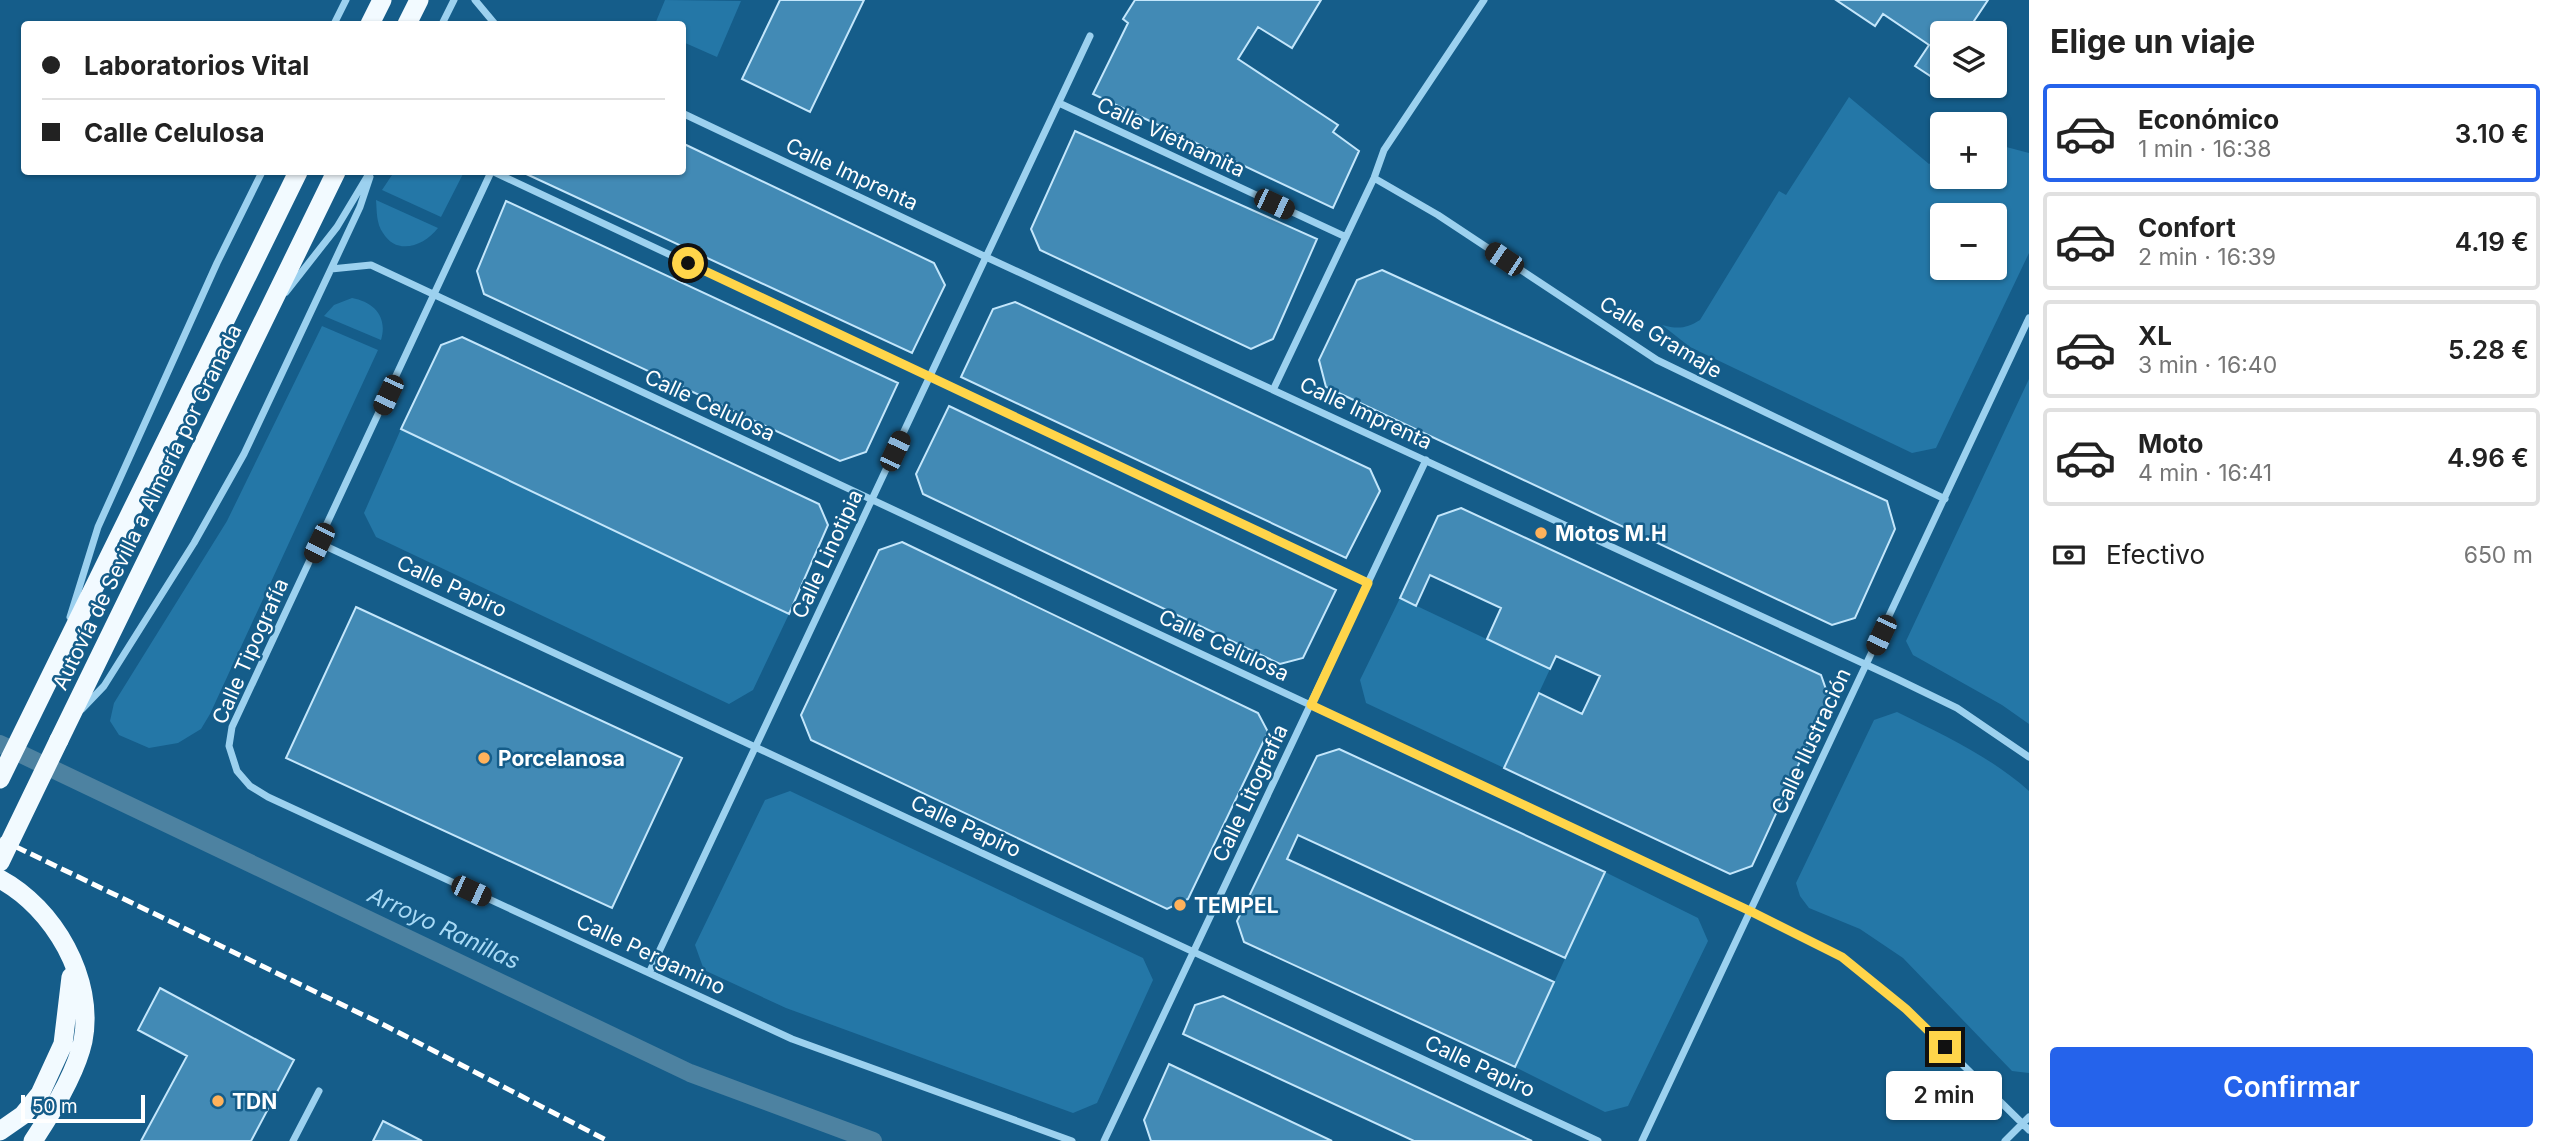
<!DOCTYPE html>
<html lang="es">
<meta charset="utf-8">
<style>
:root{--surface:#fff;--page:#f2f2f2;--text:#222;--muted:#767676;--line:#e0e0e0;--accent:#2563eb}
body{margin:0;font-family:Inter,sans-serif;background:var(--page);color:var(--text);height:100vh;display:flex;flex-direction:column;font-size:26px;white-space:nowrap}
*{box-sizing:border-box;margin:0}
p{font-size:23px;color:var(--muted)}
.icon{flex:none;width:38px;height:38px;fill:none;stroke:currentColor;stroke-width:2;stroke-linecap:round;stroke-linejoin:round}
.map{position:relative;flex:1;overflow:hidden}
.panel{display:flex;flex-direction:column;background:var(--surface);width:525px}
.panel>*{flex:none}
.hud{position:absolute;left:21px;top:21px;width:665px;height:154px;border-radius:7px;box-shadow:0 2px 5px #0004;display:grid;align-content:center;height:154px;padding:0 21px;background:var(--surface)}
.buttons{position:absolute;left:1930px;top:21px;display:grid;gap:14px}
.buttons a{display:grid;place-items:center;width:77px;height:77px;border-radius:7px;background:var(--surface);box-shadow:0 2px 5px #0004;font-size:35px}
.scale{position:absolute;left:21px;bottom:18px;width:124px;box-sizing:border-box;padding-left:7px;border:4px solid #fff;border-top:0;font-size:19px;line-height:24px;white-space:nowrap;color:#fff;-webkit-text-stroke:5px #155d8a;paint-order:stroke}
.end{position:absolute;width:32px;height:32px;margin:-16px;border:9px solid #ffd54a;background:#111;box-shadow:0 0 0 4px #111}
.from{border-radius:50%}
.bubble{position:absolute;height:49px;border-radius:7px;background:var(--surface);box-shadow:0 2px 5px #0004;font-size:23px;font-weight:600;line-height:49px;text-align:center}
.car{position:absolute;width:21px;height:42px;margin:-21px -10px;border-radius:9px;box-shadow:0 0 5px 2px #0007;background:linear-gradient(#222 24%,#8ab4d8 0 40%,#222 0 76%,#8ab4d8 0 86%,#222 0)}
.hud b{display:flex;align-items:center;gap:24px;height:66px;font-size:26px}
.hud b+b{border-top:2px solid var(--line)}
.hud i{width:18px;height:18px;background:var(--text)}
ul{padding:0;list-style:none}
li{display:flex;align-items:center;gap:21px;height:98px;margin:0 14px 10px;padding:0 7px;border:4px solid var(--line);border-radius:7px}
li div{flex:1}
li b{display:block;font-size:26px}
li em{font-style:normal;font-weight:600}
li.active{border-color:var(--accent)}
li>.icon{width:63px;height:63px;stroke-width:1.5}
h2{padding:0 21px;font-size:32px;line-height:84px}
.pay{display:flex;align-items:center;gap:18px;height:77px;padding:0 21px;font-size:26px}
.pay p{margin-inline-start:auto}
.primary-button{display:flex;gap:14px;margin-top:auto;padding:14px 21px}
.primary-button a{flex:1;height:80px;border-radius:7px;background:var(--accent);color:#fff;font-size:28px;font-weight:600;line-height:80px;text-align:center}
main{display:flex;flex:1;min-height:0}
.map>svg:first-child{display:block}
.green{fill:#2477a7;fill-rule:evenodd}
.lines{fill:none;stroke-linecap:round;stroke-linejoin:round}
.canal{stroke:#4d82a1;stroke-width:18}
.building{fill:#428ab5;stroke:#c3e6fb;stroke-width:2}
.minor{stroke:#9cd1ef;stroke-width:7}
.trunk{stroke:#f2faff;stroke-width:19}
.rail{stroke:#fff;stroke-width:5;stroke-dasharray:12 5;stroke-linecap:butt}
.trunk-bridge{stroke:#f2faff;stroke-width:19}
.route{stroke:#ffd54a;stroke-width:9}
.poi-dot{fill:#ffb25b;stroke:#155d8a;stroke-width:2.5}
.labels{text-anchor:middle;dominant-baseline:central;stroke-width:5;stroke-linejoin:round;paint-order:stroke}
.street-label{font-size:21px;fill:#fff;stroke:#155d8a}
.poi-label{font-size:21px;font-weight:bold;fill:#fff;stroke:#155d8a;text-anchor:start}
.water-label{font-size:23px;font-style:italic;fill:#a8daf6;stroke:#155d8a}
</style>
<main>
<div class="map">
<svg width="2029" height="1141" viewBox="0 0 2029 1141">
<rect width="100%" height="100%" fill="#155d8a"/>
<path class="green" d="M665 0 741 1 717 57 683 42 682 24H655Z
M1849 97 1929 164 1942 155V177H1995V144L2029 153V253L1936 448 1912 453 1690 347 1662 325C1677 329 1686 329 1700 320L1779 191 1786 195ZM1995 215V268H1942V215Z
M394 172H464L441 217 382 190Z
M376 200 438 228C424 246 397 256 383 233 376 223 377 211 376 200Z
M352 298C374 302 388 317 381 340L324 316 334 305Z
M322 326 378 350 210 714 201 729 178 743 149 748 119 735 110 721 114 703 227 521Z
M2029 379V724L2002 705 1913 655 1906 641Z
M401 429 789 614 753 690 729 704 376 537 364 513Z
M1400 598 1550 669 1504 768 1366 703 1360 680Z
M1897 712C1943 735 1990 756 2029 791V1073L2012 1071 1903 958 1860 929 1809 908 1800 896 1796 883 1874 720Z
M790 791 1143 958 1153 980 1097 1103 1073 1113 786 1008 704 970 695 945 765 800Z
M1605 872 1698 918 1708 941 1628 1106 1605 1112 1515 1067Z"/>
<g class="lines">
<path class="canal" d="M0 744 690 1073 873 1141"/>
</g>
<path class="building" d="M780 0H864L810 112 742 79Z
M1135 0H1321L1292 48 1258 27 1238 59 1338 125 1333 132 1359 151 1333 208 1093 94 1128 23 1123 19Z
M1836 0H1988L1966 33H1942V68L1935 79 1915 66 1929 45 1883 14 1875 26Z
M1075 131 1317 239 1273 339 1251 349 1040 250 1031 229Z
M682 143 934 263 945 285 912 353 522 172H682Z
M506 201 898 383 866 452 840 461 484 294 477 271Z
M1382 270 1887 501 1895 529 1855 618 1832 625 1326 387 1319 360 1357 280Z
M1015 302 1370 469 1380 491 1346 558 961 377 993 309Z
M462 337 819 504 828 525 789 614 401 429 441 345Z
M949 406 1336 590 1303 658 1280 664 923 494 916 474Z
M1461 508 1821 675 1829 698 1752 866 1730 874 1504 768 1539 693 1582 714 1600 676 1556 656 1550 669 1487 639 1501 608 1430 575 1416 606 1400 598 1438 516Z
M902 542 1258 713 1268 732 1188 899 1167 909 811 740 801 715 879 550Z
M356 607 682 758 612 908 286 758Z
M1339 749 1605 872 1565 958 1298 835 1287 859 1554 982 1515 1067 1244 942 1237 921 1317 756Z
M160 988 294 1060 251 1141H141L187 1056 138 1030Z
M1223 996 1532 1141H1414L1183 1034 1195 1005Z
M1169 1064 1332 1141H1151L1144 1120Z
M383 1121 422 1141H373Z"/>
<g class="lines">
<path class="minor" d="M475 0 495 24
M334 24 346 0
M442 24 454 0
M1059 103 1346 237
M682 113 986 257 1895 678 1957 708 2029 757
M491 172 232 727 229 746 237 771 250 786 268 797 792 1039 1072 1141
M494 172 1368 583
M1374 178 1438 215 1657 360 1945 499
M331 269 360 207 370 177
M286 292 337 227 370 172
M1273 390 1374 178 1384 150 1484 0
M319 543 1598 1141
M70 617 98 527 217 263 262 172
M82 709 104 686 194 543 244 454 331 269 371 265 1750 911 1842 957 1906 1009 2029 1130
M649 973 1090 36
M293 1141 319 1091
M1104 1141 1426 460
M1642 1141 2029 318
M2005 1141 2029 1117"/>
<path class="trunk" d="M370 24 382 0
M407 24 419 0
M59 740 336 172
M0 779 298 172
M0 879C54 908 95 979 83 1041 76 1073 51 1114 33 1141
M0 1131 23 1115 40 1094 63 1044 71 977"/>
<path class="rail" d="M0 839 384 1025 608 1141"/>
<path class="trunk-bridge" d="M0 862 59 740"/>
</g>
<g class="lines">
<path class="route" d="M688 263 1368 583 1311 705 1750 911 1842 957 1906 1009 1945 1047"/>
</g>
<g class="poi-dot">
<circle cx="1541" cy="533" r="7"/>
<circle cx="484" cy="758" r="7"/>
<circle cx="1180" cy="905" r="7"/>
<circle cx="218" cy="1101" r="7"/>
</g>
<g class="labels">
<g class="street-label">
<text transform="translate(1171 137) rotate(25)">Calle Vietnamita</text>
<text transform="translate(852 174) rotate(25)">Calle Imprenta</text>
<text transform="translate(1661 337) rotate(31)">Calle Gramaje</text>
<text transform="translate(710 405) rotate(25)">Calle Celulosa</text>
<text transform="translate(1366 413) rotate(25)">Calle Imprenta</text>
<text transform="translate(147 507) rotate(-64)">Autovía de Sevilla a Almería por Granada</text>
<text transform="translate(827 554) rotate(-65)">Calle Linotipia</text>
<text transform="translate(452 586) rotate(25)">Calle Papiro</text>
<text transform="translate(1224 645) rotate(25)">Calle Celulosa</text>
<text transform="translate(250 651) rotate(-66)">Calle Tipografía</text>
<text transform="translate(1811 741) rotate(-65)">Calle Ilustración</text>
<text transform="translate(1250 793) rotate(-65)">Calle Litografía</text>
<text transform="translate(966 826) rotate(25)">Calle Papiro</text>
<text transform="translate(651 954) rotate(25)">Calle Pergamino</text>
<text transform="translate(1480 1066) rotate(25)">Calle Papiro</text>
</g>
<g class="poi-label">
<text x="1555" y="533">Motos M.H</text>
<text x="498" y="758">Porcelanosa</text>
<text x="1194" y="905">TEMPEL</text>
<text x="232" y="1101">TDN</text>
</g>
<g class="water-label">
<text transform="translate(444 928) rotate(25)">Arroyo Ranillas</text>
</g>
</g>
</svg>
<div class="buttons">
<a><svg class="icon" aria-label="layers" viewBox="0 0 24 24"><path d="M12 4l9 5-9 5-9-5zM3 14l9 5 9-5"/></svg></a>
<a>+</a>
<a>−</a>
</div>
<div class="scale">50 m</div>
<i class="end from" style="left:688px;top:263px"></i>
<i class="end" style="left:1945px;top:1047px"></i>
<div class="bubble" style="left:1886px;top:1071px;width:116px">2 min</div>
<i class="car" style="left:1274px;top:204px;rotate:115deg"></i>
<i class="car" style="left:1504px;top:259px;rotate:304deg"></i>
<i class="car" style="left:388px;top:395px;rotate:205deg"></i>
<i class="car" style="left:895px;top:451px;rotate:25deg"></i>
<i class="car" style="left:319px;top:543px;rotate:206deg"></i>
<i class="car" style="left:1881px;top:635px;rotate:205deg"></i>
<i class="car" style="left:471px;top:891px;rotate:115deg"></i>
<div class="hud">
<b><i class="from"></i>Laboratorios Vital</b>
<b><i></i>Calle Celulosa</b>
</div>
</div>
<section class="panel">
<h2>Elige un viaje</h2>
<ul>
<li class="active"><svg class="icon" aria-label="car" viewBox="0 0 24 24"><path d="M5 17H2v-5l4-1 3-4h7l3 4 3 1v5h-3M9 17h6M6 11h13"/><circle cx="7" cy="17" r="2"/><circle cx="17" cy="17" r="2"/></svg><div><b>Económico</b><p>1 min · 16:38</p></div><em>3.10 €</em></li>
<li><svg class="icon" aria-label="car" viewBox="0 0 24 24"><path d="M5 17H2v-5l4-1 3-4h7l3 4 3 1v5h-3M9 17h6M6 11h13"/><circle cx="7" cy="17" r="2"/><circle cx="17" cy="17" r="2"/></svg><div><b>Confort</b><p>2 min · 16:39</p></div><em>4.19 €</em></li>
<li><svg class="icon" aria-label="car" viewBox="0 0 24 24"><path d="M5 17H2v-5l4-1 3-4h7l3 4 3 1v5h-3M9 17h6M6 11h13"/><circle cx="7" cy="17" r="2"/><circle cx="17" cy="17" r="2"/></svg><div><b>XL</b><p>3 min · 16:40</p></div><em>5.28 €</em></li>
<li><svg class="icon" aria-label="car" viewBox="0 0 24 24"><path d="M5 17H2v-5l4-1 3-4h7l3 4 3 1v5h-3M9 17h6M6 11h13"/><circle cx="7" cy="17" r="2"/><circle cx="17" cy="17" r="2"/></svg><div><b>Moto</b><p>4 min · 16:41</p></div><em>4.96 €</em></li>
</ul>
<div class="pay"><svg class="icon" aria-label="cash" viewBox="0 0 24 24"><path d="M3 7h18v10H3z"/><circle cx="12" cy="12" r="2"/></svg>Efectivo<p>650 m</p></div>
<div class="primary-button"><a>Confirmar</a></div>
</section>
</main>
